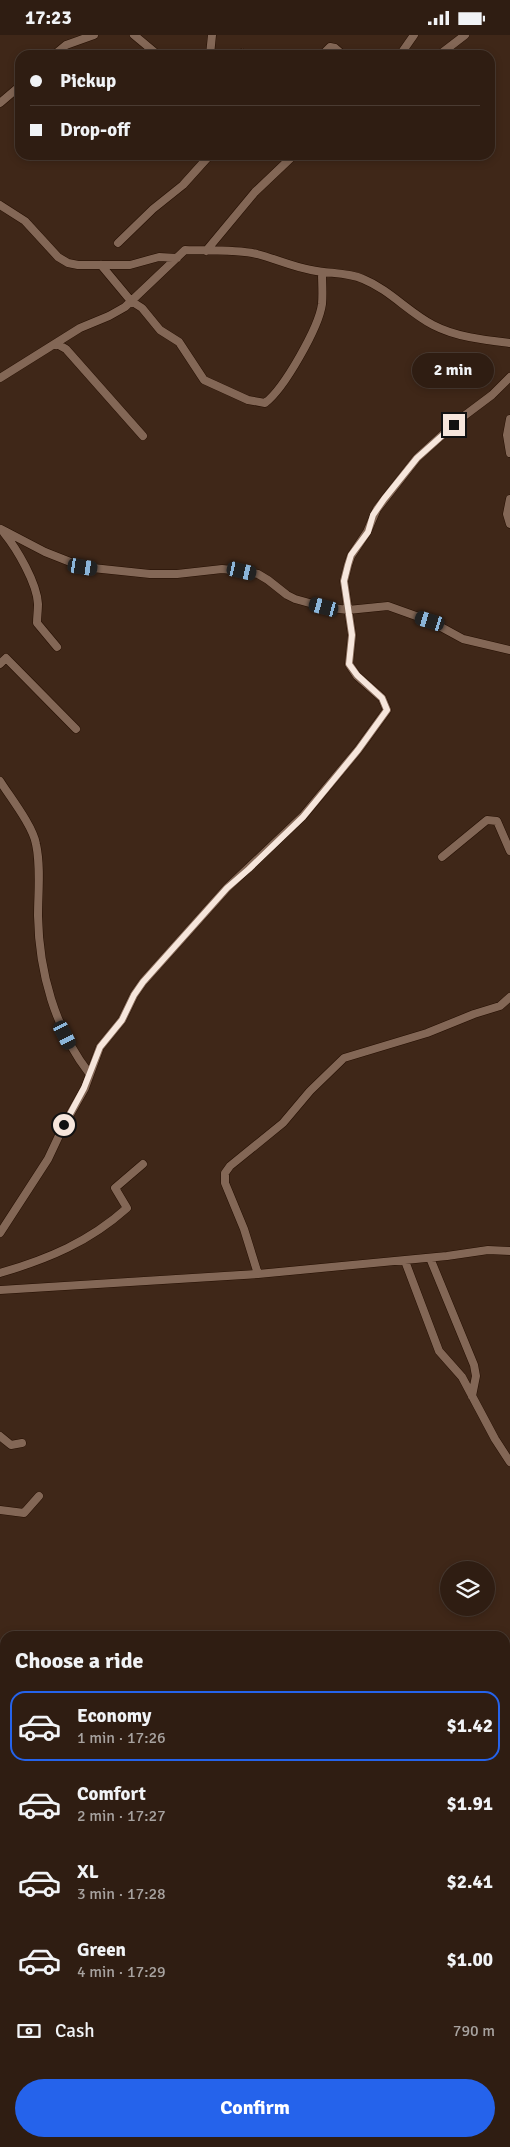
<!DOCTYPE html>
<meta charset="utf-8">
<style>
:root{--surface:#2f1d12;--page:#3b2a20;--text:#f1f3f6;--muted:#a7a29f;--line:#4a3b32;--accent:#2563eb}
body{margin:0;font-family:Signika,sans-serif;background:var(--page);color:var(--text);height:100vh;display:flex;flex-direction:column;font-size:19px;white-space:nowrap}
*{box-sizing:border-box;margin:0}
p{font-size:16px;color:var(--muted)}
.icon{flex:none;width:28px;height:28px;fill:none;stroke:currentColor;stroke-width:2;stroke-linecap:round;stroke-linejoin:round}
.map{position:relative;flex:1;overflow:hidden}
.panel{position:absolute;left:0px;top:1596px;width:510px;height:516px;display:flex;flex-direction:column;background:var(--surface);border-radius:15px 15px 0 0;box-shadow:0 2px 8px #0003,0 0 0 1px var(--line)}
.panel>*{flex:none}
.top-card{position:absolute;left:15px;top:15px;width:480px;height:110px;border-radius:15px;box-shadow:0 2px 8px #0003,0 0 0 1px var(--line);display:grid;align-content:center;height:110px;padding:0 15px;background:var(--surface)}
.buttons{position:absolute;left:440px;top:1526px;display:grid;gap:10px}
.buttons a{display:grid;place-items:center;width:55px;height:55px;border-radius:50%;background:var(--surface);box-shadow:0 2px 8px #0003,0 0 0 1px var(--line);font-size:25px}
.end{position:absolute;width:22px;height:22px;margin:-11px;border:6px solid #f6e6dc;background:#111;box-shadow:0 0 0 2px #111}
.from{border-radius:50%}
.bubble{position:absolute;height:35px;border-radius:18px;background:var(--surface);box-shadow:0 2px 8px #0003,0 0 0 1px var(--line);font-size:16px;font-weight:700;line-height:35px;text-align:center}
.car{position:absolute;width:15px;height:30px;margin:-15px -8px;border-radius:6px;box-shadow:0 0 4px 1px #0007;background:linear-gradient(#222 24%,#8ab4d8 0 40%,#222 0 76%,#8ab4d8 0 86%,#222 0)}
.top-card b{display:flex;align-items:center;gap:18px;height:48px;font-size:19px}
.top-card b+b{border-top:1px solid var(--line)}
.top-card i{width:12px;height:12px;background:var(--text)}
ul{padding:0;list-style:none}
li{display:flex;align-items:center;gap:15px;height:70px;margin:0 10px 8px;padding:0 5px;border:2px solid transparent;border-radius:15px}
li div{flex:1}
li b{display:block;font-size:19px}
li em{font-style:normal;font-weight:700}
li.active{border-color:var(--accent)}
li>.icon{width:45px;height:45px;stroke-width:1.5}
h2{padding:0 15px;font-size:22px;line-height:60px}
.pay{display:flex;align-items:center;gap:12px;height:55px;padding:0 15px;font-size:19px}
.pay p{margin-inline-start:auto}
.action{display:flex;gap:10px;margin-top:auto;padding:10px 15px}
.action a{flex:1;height:58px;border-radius:30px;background:var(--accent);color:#fff;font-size:20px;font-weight:700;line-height:58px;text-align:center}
.status{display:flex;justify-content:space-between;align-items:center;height:35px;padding:0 25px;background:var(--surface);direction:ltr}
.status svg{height:14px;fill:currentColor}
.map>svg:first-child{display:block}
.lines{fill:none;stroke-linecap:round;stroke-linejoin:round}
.minor-casing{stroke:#250f02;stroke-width:9}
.minor{stroke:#836756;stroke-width:8}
.route{stroke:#f6e6dc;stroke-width:6}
</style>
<div class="status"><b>17:23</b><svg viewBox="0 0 49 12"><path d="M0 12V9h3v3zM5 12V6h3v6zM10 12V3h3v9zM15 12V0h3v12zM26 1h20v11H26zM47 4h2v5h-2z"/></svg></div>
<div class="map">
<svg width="510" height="2112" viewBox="0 0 510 2112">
<rect width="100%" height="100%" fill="#3f2718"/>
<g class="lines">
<g class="minor-casing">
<path id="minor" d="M134 0 158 20
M54 20 66 10 94 0
M210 20 212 0
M238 20 242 18
M322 20 330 12 335 13 343 20
M400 20 414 0
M439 20 465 0
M0 68 20 51
M0 170 25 186 58 222 68 228 78 230H130L159 222 177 223
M118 208 153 174 183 150 210 120
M206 216 255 157 294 120
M101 230 131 266 142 273 160 295 179 307 204 345 248 365 265 368C284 354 319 292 322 269 323 259 322 248 322 238
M51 311 57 309 66 314 143 401
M0 343 80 293 109 281 125 272 185 215C209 216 234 214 257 219 276 224 293 232 311 235 329 239 347 237 363 244 390 255 408 277 433 290 456 302 484 305 510 308
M510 384 507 400 510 418
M510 464 507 479 510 489
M1 494 45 517 83 532 150 539H177L222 534 242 536 258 539 268 545 287 560 295 564 324 572 348 575 388 571 430 586 463 604 510 615
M4 498C17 514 37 548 38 569 38 575 37 582 37 588L57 612
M0 629 6 623 76 694
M0 746C10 762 33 791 36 809 41 832 38 858 38 881 39 937 55 994 89 1038
M442 822 487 785 497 786 510 816
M0 1198 48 1124 64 1090 85 1053 100 1012 122 985 134 960 143 947 227 853 303 781 358 715 387 675 382 663 357 641 349 629 352 600 344 546 348 530 351 521 367 497 377 474 417 423 460 384 492 360 510 342
M430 1223 474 1330 476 1341 472 1361
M405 1226 439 1316 462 1342 495 1404 510 1427
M0 1238C48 1224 89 1207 127 1173L115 1153 143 1129
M258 1239 244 1194 225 1148V1138L230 1131 283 1088 310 1056 344 1023 427 998 474 979 500 971 510 962
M0 1255 258 1239 447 1221 488 1215 510 1216
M0 1401 11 1410 22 1408
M0 1475 24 1478 39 1461
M0 1696 5 1706
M0 1843 5 1838
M505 1867 510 1860
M505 2050 510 2053"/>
</g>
<use href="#minor" class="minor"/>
</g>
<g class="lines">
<path class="route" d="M64 1090 84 1053 100 1012 122 985 134 960 143 947 227 853 249 834 303 782 358 715 387 675 382 663 357 640 349 629 352 600 344 546 348 530 351 520 368 497 373 480 384 464 417 423 454 390"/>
</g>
</svg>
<div class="buttons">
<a><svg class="icon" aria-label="layers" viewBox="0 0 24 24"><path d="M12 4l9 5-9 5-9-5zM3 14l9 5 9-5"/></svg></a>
</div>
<i class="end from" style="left:64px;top:1090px"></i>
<i class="end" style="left:454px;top:390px"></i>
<div class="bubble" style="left:412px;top:318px;width:82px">2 min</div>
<i class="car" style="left:83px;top:532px;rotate:99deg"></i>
<i class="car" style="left:242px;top:536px;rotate:103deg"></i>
<i class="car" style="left:324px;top:572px;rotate:285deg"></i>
<i class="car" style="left:430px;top:586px;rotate:287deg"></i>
<i class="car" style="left:65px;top:1000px;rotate:153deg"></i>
<div class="top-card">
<b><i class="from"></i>Pickup</b>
<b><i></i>Drop-off</b>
</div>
<section class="panel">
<h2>Choose a ride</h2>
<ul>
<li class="active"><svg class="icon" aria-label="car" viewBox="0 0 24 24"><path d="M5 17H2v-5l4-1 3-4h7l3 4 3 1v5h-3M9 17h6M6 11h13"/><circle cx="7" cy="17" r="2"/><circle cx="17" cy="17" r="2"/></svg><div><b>Economy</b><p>1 min · 17:26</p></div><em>$1.42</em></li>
<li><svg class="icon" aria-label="car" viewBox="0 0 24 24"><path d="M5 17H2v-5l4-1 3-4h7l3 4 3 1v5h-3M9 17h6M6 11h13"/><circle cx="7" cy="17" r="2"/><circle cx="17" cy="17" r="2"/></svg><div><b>Comfort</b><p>2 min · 17:27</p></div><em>$1.91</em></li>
<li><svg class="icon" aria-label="car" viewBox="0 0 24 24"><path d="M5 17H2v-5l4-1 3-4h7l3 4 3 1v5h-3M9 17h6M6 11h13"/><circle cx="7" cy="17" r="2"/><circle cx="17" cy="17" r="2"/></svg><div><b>XL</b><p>3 min · 17:28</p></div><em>$2.41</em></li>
<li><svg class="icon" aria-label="car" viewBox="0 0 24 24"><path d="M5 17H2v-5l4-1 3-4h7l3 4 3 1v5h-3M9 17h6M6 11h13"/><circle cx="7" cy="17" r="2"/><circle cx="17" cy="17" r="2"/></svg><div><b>Green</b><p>4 min · 17:29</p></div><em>$1.00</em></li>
</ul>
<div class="pay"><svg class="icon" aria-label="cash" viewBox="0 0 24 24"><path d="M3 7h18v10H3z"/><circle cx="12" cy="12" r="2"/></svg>Cash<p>790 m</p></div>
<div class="action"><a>Confirm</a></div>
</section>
</div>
